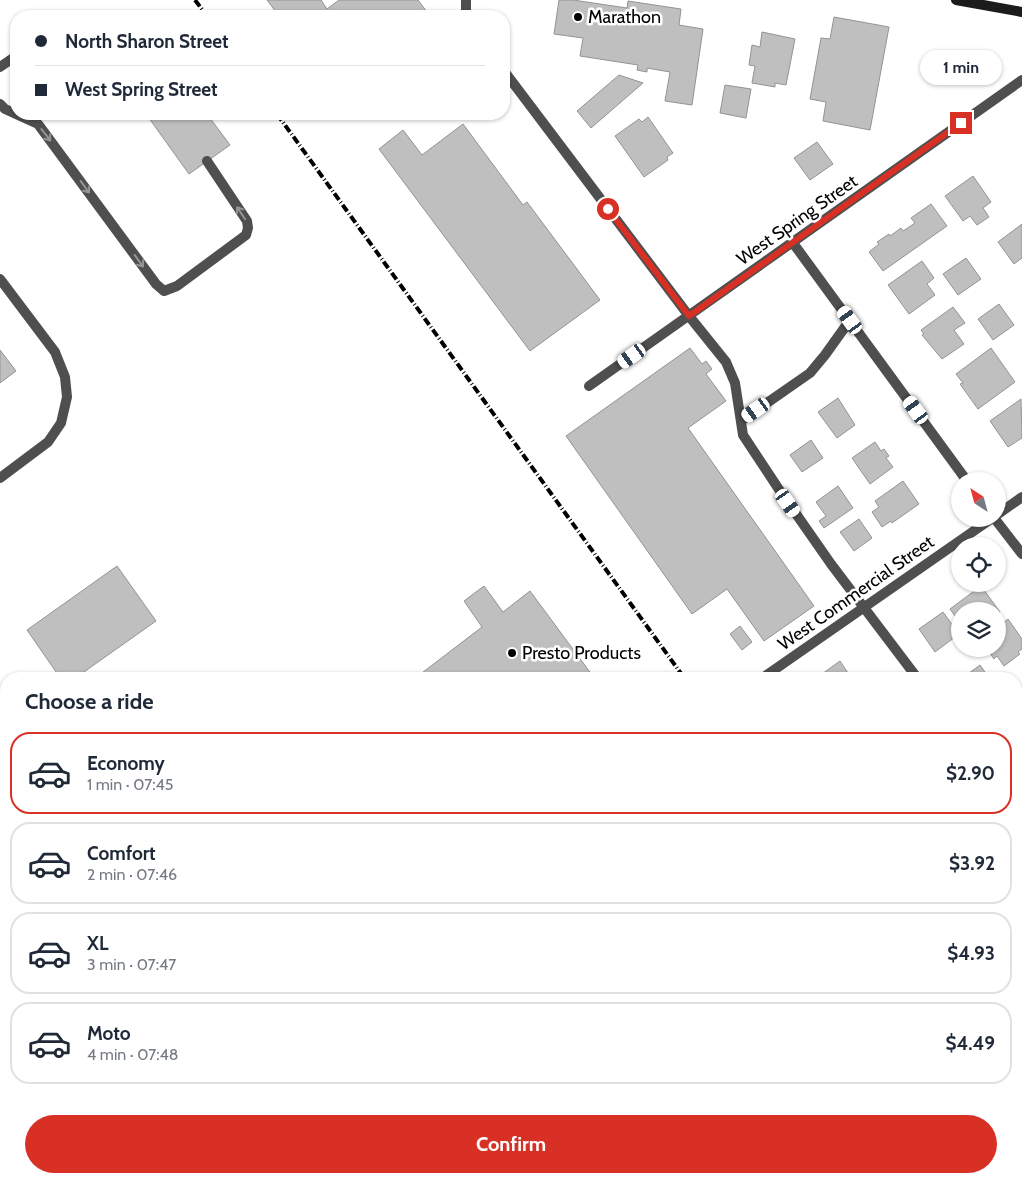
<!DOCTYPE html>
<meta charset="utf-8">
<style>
:root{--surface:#fff;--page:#f6f6f7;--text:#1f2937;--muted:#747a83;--line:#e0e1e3;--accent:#d93025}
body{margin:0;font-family:Cabin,sans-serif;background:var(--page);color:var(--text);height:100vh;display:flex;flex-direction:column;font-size:19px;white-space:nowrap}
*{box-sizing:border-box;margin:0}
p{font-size:16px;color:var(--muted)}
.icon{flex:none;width:28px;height:28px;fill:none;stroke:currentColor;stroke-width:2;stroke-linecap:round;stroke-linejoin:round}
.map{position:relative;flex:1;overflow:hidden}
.drawer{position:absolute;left:0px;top:672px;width:1022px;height:511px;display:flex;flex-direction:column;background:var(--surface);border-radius:20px 20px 0 0;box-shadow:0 1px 4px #0004}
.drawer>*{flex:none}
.guide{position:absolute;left:10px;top:10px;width:500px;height:110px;border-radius:20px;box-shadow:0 1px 4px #0004;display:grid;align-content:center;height:110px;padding:0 25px;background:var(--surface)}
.needle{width:32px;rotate:324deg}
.fabs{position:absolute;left:951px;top:472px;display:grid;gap:10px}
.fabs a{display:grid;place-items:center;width:55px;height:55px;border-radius:50%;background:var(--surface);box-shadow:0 1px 4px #0004;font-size:25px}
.end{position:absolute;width:22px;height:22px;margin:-11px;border:6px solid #d93025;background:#fff;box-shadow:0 0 0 2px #fff}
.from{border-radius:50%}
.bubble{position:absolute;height:35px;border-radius:18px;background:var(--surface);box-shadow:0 1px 4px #0004;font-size:16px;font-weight:800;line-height:35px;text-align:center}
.car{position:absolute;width:15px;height:30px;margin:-15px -8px;border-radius:6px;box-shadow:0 0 4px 1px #0007;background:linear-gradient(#fff 24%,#345 0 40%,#fff 0 76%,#345 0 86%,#fff 0)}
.guide b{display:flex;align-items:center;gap:18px;height:48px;font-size:19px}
.guide b+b{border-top:1px solid var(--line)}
.guide i{width:12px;height:12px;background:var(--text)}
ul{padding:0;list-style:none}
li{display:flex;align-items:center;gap:15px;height:82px;margin:0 10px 8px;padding:0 15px;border:2px solid var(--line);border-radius:20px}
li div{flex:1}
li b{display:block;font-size:19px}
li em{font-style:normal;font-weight:800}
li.current{border-color:var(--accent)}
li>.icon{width:45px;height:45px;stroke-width:1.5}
h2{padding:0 25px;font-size:22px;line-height:60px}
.action{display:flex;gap:10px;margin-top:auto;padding:10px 25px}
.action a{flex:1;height:58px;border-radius:30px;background:var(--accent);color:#fff;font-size:20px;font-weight:800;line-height:58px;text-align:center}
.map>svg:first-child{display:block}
.building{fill:#bfbfbf;stroke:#939393}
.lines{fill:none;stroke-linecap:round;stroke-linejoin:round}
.path{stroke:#717171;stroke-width:3;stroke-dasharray:1 2.5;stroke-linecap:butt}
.lane{stroke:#4f4f4f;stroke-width:10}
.street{stroke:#4f4f4f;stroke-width:10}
.secondary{stroke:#1c1c1c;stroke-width:10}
.rail{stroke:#000;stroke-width:4;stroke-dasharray:8 2.5 1 2.5;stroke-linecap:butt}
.oneway{stroke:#959595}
.route{stroke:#d93025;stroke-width:6}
.poi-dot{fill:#000;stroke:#fff;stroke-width:2}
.labels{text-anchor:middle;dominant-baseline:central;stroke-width:5;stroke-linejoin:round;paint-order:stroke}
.poi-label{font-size:18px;fill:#000;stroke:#fff;text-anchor:start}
.street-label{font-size:18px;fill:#000;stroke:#fff}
</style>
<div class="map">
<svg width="1022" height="1183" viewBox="0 0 1022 1183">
<rect width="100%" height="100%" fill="#fff"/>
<path class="building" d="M267 0H321L327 9 339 0H418L430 16H279Z
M559 0H573L627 8 628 1 681 9 679 25 703 29 692 105 665 101 670 72 647 68V72L637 70 638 65 580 56 583 38 554 34Z
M834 17 889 27 870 130 823 121 826 102 810 99 821 38 830 39Z
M762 32 795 39 786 85 775 83V87L752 83 755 66 749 65 752 45 760 47Z
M619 75 643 83 591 128 577 111Z
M725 85 751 89 746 118 720 113Z
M146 114H207L230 145 189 174Z
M648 117 673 153 667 157 668 160 644 177 615 136 639 119 642 122Z
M463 124 523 205 527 202 600 300 530 351 379 149 403 130 422 155Z
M817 142 833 164 810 180 794 158Z
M973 176 991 202 983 208 989 217 977 225 970 216 963 221 945 196Z
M931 204 947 226 883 271 869 252 879 244 877 242 889 234 890 236 901 228 903 231 915 223 911 218Z
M1022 224V258L1014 264 998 242Z
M966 258 981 279 958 295 943 274Z
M922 261 934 278 927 284 935 295 909 314 888 285Z
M999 304 1014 325 993 340 978 319Z
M953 307 965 323 954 330 964 344 942 359 922 335 924 334 921 330Z
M690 348 702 364 706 361 712 369 706 374 726 401 688 428 814 606 764 641 727 589 692 614 566 436Z
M991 348 1015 382 978 409 960 384 963 383 956 374Z
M0 350 16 371 0 383Z
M838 398 855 425 837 438 818 412Z
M1021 399 1022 438 1008 447 990 421Z
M811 440 823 458 802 472 790 455Z
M875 442 881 451 884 449 889 456 886 458 893 467 870 484 852 458Z
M903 481 919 504 892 523 891 521 882 527 872 512 879 507 875 501Z
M838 486 853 508 824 528 819 521 826 516 816 502Z
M859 519 872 538 854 551 840 532Z
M117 566 156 621 74 679H61L27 630Z
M484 586 503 612 530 591 595 679H414L482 627 464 601Z
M981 586 1000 612 998 614V611H960V623L950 609Z
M943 612 959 634 935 652 919 629Z
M1008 619 1022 639V649L1018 652 1020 654 1004 666 997 656 994 659 987 649H998V627Z
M740 626 752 642 742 650 730 634Z
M840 661 852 679H815Z
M980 665 990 679H961Z
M1017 715 1022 722V733L1016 737Z
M1022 769V786L1016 778V773Z
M1016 823 1022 831V873L1016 877Z
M388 1178H547L548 1179 542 1183H392Z
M585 1178H966L970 1183H589Z"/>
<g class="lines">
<path class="path" d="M0 1147 6 1163
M12 1178 14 1183"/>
<path class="lane" d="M0 67 16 56
M0 104 5 109 38 124 156 284 164 291 177 286 246 235 248 228 247 221 207 161
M0 279 55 352 65 377 67 397 61 423 48 442 0 478
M689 316 726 362 735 383 743 435 778 488 831 564 918 679
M741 421 810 373 825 355 850 320
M0 747 6 755
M0 801 6 797
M1016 807 1022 815
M0 958 6 966
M165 1178 169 1183"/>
<path class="street" d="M466 16V0
M504 71 689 316
M793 243 967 481
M589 386 1022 80
M998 514 1022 497
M995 519 1022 554
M764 677 991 519
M1016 915 1022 911"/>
<path class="secondary" d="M956 0 1022 12"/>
<path class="rail" d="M195 0 207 16
M277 114 685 679
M1016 1135 1022 1143
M982 1178 986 1183"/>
</g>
<defs><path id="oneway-shaft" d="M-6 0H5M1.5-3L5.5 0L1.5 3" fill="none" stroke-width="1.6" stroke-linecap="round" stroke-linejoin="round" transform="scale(1.25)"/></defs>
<g class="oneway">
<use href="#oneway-shaft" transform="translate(46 135) rotate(52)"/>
<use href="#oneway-shaft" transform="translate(85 187) rotate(54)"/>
<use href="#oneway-shaft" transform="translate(241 213) rotate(-124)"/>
<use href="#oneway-shaft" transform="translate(139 261) rotate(54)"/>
</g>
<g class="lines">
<path class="route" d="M608 209 689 316 961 123"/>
</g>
<g class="poi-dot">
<circle cx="578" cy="17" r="5"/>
<circle cx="512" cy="653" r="5"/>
</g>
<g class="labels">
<g class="poi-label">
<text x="588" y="17">Marathon</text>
<text x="522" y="653">Presto Products</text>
</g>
<g class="street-label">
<text transform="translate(797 220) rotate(-35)">West Spring Street</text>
<text transform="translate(856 593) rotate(-35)">West Commercial Street</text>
</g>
</g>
</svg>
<div class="fabs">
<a><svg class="needle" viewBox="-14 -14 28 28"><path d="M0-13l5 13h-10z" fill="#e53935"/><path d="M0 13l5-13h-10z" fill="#747a83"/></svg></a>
<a><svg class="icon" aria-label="locate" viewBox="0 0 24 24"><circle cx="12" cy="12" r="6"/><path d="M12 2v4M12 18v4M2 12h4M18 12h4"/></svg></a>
<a><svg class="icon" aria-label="layers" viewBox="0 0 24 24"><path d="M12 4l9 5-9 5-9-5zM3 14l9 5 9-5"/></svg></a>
</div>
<i class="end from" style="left:608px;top:209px"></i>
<i class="end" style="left:961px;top:123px"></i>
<div class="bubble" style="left:920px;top:50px;width:82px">1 min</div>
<i class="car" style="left:850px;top:320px;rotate:324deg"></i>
<i class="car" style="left:632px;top:356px;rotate:235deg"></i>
<i class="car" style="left:756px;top:410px;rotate:235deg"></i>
<i class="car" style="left:916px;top:410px;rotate:324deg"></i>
<i class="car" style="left:788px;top:503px;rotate:145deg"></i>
<div class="guide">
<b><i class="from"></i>North Sharon Street</b>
<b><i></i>West Spring Street</b>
</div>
<section class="drawer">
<h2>Choose a ride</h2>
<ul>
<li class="current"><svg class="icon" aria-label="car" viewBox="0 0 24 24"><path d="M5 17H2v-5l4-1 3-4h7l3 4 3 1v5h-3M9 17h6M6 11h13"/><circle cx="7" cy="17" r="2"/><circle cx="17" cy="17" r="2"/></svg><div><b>Economy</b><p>1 min · 07:45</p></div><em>$2.90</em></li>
<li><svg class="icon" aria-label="car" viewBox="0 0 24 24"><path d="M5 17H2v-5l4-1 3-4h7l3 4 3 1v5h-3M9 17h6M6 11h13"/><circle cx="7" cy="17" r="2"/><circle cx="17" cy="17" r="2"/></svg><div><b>Comfort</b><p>2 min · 07:46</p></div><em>$3.92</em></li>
<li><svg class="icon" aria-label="car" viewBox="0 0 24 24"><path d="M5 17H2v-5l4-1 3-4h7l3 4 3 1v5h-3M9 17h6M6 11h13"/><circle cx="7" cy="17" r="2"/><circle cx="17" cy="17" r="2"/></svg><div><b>XL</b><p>3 min · 07:47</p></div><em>$4.93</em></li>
<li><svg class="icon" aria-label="car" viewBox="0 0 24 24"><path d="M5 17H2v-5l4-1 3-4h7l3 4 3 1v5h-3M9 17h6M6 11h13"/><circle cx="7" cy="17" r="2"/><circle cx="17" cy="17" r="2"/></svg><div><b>Moto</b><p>4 min · 07:48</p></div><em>$4.49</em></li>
</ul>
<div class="action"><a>Confirm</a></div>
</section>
</div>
